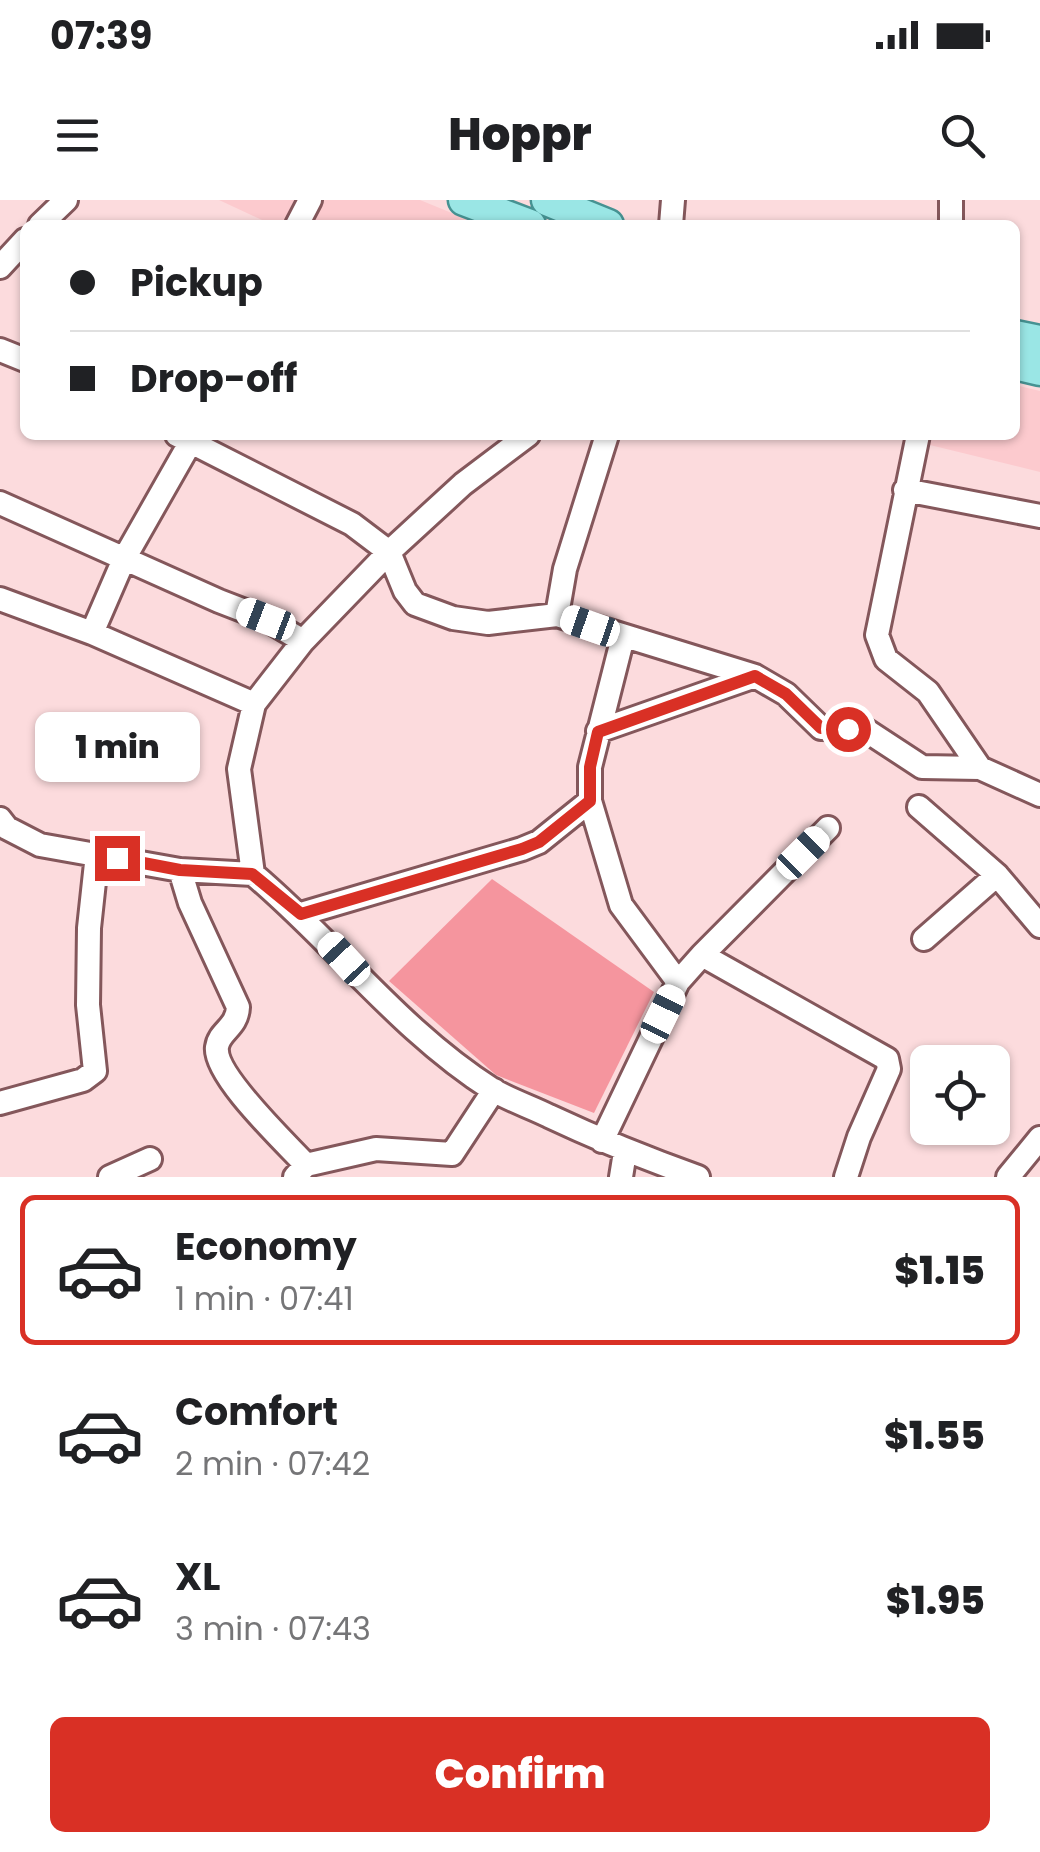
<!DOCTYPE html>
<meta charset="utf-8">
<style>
:root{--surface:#fff;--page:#f2f2f2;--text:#202124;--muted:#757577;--line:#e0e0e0;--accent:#d93025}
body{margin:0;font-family:Poppins,sans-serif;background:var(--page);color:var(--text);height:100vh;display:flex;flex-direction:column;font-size:38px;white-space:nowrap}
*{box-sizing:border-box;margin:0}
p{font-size:32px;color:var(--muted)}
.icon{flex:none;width:55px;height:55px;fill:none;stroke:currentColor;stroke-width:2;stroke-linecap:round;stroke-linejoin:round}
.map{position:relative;height:977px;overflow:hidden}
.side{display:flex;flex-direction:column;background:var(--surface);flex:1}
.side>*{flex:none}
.top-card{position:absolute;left:20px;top:20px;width:1000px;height:220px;border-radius:15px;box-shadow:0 2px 8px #0004;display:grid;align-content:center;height:220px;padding:0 50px;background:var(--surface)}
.controls{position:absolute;left:910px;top:845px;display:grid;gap:20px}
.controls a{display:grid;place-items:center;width:100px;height:100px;border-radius:15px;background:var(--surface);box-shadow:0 2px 8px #0004;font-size:50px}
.end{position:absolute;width:45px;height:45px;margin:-22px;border:12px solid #d93025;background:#fff;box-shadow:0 0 0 5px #fff}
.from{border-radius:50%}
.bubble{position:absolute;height:70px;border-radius:15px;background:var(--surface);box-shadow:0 2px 8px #0004;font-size:32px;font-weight:800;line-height:70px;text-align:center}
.car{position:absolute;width:30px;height:60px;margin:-30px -15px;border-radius:12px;box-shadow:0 0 8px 2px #0007;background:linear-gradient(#fff 24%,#345 0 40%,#fff 0 76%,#345 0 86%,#fff 0)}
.top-card b{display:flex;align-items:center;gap:35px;height:95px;font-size:38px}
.top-card b+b{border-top:2px solid var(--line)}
.top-card i{width:25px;height:25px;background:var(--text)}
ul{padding:18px 0 0;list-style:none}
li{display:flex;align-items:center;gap:30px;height:150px;margin:0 20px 15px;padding:0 30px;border:5px solid transparent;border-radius:15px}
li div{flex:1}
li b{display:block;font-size:38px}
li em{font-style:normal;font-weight:800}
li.current{border-color:var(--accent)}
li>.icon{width:90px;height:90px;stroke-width:1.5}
.action{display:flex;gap:20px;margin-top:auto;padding:20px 50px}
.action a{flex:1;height:115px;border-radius:15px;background:var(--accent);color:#fff;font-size:40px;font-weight:800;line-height:115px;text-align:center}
.status{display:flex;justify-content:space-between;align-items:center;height:70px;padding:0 50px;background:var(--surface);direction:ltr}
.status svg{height:28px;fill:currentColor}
header{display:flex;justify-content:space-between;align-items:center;height:130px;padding:0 50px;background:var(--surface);font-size:45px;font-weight:800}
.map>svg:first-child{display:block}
.built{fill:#fccace}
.green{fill:#f5959e}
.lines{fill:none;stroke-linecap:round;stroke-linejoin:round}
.minor-casing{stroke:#84575b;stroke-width:28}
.major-casing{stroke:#469292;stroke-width:35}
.minor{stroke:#fff;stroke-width:22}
.major{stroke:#9ae6e5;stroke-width:30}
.route{stroke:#d93025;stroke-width:12}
</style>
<div class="status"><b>07:39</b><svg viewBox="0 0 49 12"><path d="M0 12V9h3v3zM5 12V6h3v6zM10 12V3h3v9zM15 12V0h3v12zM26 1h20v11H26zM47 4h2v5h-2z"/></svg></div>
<header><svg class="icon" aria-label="menu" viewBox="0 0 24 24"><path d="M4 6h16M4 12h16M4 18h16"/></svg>Hoppr<svg class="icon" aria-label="search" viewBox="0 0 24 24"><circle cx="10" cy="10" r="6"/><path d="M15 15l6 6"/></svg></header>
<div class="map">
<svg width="1040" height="977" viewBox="0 0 1040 977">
<rect width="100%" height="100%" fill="#fcdbdd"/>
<path class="built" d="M219 0H420L481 25H273Z
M1015 185 1040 191V272L889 235H1015Z"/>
<path class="green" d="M492 679 654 792 594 913 496 875 389 781Z"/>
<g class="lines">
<g class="minor-casing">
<path id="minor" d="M951 0V25
M40 25 66 0
M297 25 310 0
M671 25 673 0
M0 67 25 40
M0 150 25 160
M177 235 352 324 389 352 463 284 528 235
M607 235 565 369 557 415 755 476 786 494 821 528 864 529 922 567 980 568
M918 235 877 435 886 459 928 492 980 568 1040 595
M905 290 1040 316
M0 303 219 401 266 419 303 441 389 352 405 391 415 404 453 418 488 423 557 415
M0 399 92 433 254 504 303 441
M92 433 124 359 190 243
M623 437 590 567V601L621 705 678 782
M254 504 239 569 253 674C335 743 401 832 493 890 510 900 531 907 549 916 598 939 647 959 698 977
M598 531 755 476
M919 607 997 675
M0 619 7 628 40 645 180 670 253 674
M180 670 190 703 238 807C237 828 219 831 217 847 213 875 287 944 306 965L295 977
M301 714 522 649 539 642 590 601
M924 739 997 675 1040 726
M702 755 828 628
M0 903 83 880 95 871 88 805 89 728 97 654
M602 941 678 782 702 755 887 859 889 869 859 937 846 977
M306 965 376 949 452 954 494 890
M110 977 150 959
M621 977 625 952
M1008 977 1040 938"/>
</g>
<g class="major-casing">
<path id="major" d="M464 0 530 25
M547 0 608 25
M1015 136 1040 141
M1015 164 1040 170"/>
</g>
<use href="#minor" class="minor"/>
<use href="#major" class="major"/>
</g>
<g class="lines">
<path class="route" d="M117 658 180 670 252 674 301 714 522 649 539 642 590 601V567L598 532 755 476 786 494 821 528 848 529"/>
</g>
</svg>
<div class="controls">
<a><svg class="icon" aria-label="locate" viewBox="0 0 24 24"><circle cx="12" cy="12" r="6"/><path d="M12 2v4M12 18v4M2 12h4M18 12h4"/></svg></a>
</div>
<i class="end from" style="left:848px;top:529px"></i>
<i class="end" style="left:117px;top:658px"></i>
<div class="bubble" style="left:35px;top:512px;width:165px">1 min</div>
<i class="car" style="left:266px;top:419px;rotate:291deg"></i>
<i class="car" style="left:590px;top:426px;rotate:289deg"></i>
<i class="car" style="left:803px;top:653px;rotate:45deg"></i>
<i class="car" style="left:344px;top:759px;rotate:317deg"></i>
<i class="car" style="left:663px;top:814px;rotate:26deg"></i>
<div class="top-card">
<b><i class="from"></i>Pickup</b>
<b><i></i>Drop-off</b>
</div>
</div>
<section class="side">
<ul>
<li class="current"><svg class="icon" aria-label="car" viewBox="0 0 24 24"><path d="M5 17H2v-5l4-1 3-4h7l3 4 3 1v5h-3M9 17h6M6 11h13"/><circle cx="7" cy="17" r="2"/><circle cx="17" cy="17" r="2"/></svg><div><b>Economy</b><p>1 min · 07:41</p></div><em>$1.15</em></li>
<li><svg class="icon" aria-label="car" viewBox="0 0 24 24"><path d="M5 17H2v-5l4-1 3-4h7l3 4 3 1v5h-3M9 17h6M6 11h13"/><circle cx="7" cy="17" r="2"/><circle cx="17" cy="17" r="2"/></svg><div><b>Comfort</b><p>2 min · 07:42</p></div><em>$1.55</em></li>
<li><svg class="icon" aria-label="car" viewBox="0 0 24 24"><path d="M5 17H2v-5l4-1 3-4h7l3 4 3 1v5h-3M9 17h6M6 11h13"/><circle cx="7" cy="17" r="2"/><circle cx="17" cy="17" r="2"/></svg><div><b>XL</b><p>3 min · 07:43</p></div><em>$1.95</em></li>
</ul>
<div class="action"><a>Confirm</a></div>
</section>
